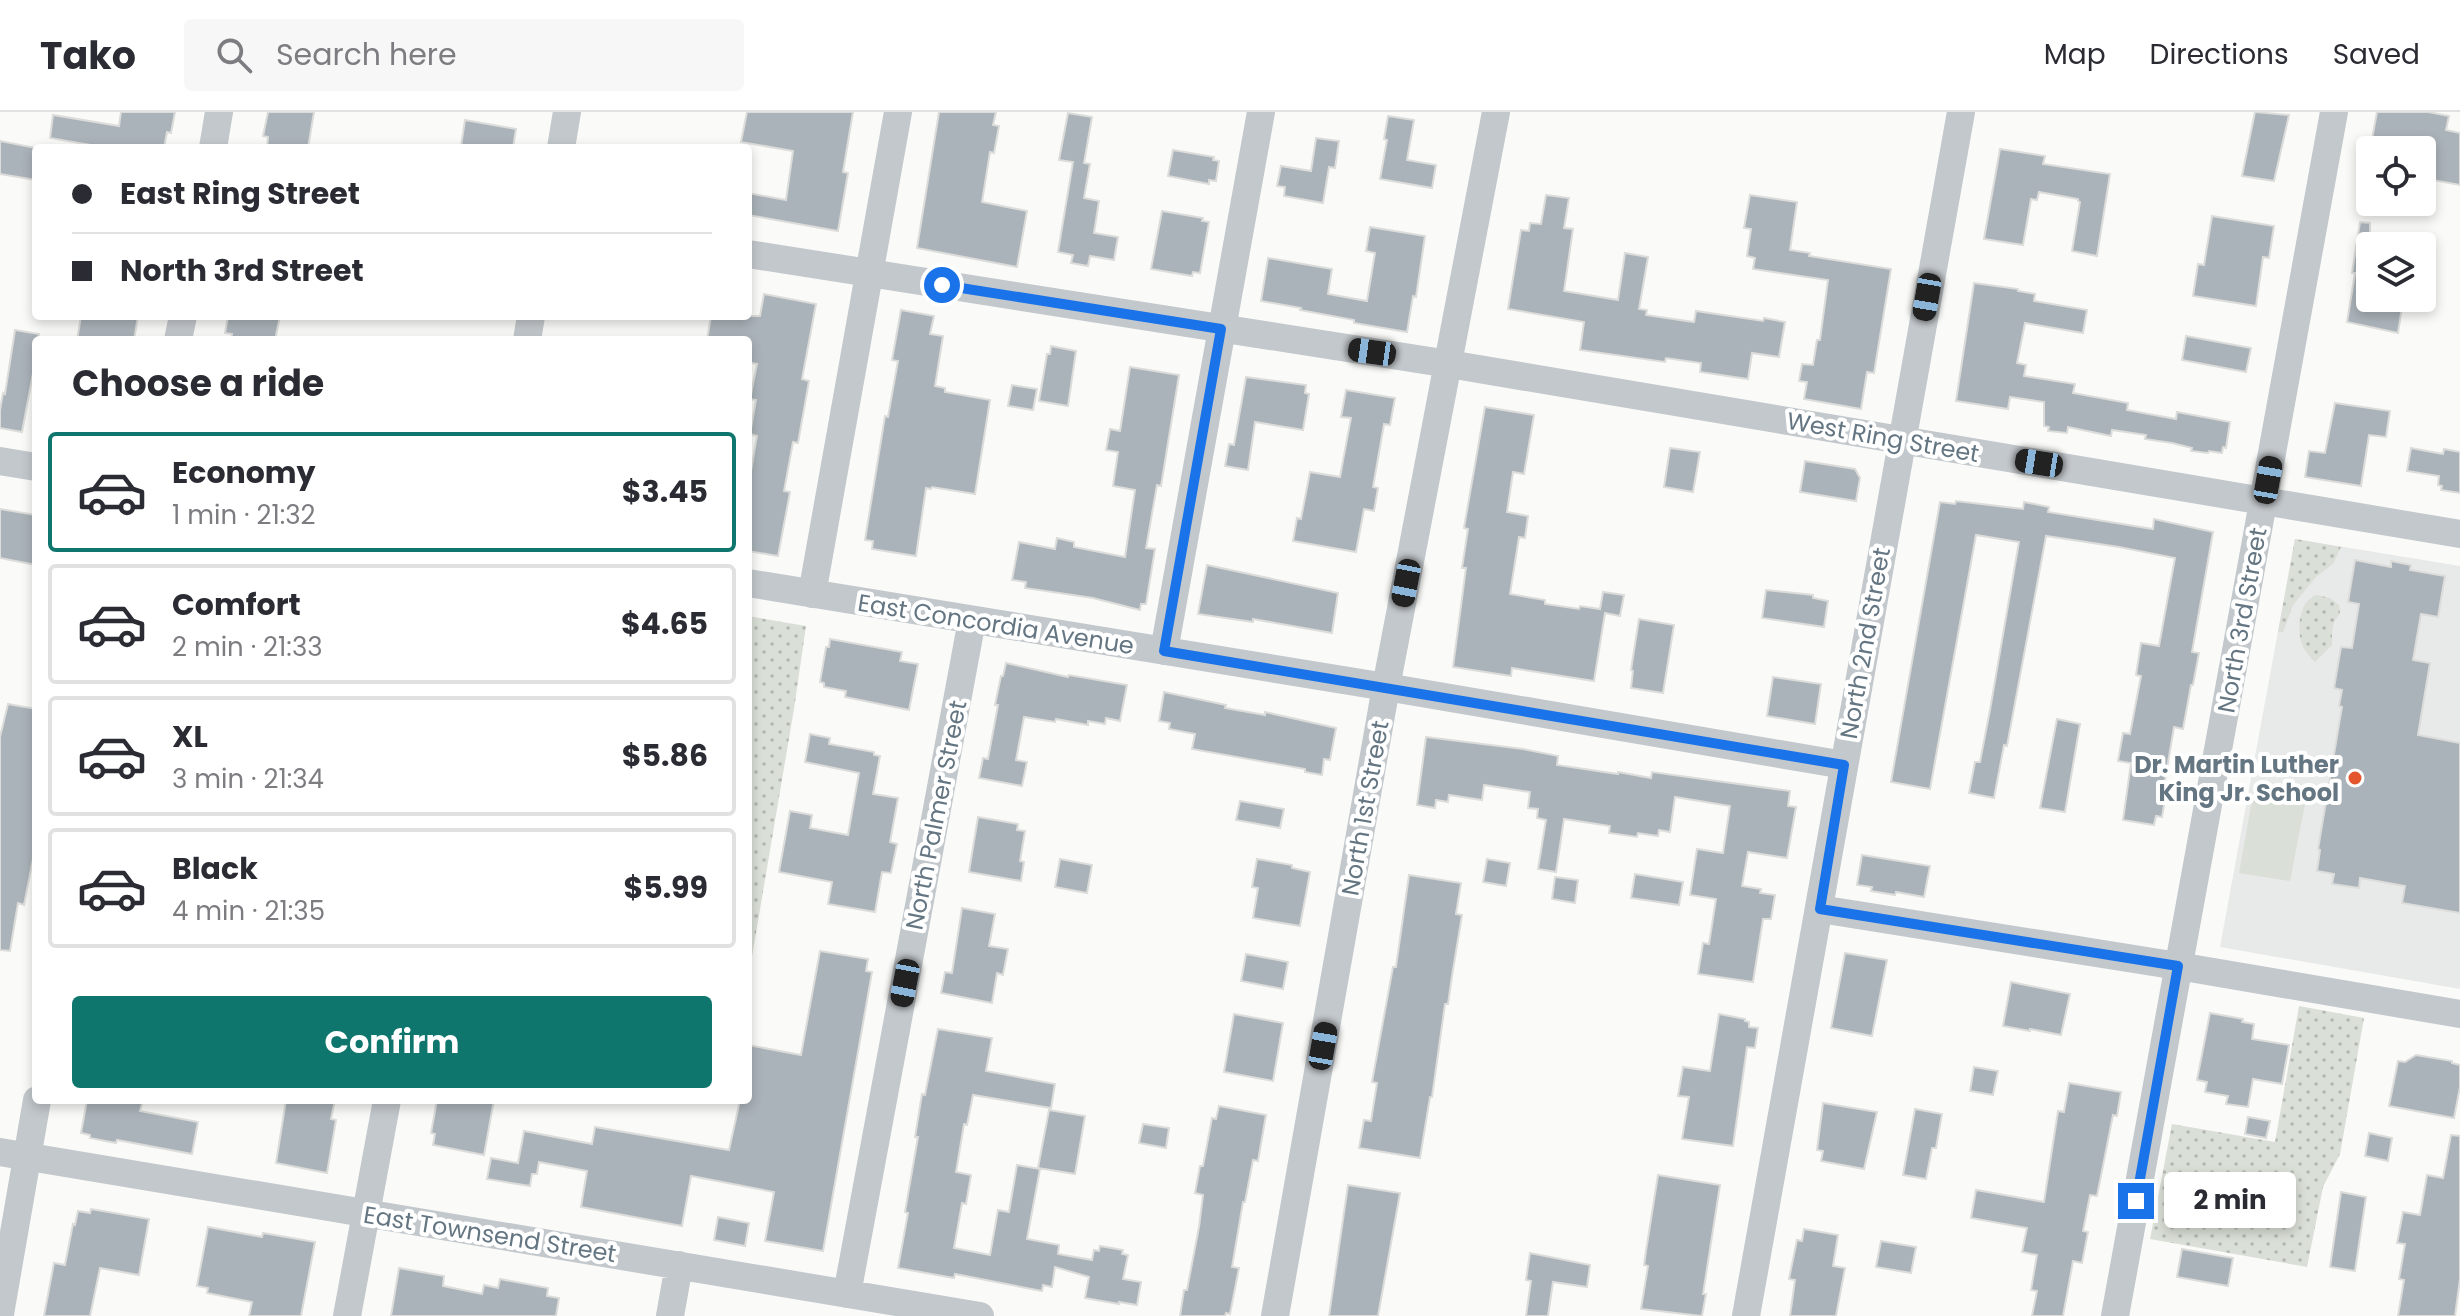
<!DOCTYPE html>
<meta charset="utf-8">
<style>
:root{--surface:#fff;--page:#f7f7f7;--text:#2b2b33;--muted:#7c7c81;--line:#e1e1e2;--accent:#0f766e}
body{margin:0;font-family:Poppins,sans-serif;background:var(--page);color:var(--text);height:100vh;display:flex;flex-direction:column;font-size:30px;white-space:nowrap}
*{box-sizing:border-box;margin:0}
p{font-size:26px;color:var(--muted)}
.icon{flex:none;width:44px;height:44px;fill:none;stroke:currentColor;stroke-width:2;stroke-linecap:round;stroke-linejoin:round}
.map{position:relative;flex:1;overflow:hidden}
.drawer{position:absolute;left:32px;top:224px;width:720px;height:768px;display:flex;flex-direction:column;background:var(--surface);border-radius:8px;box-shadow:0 4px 12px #0003}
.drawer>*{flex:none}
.hud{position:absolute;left:32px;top:32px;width:720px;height:176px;border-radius:8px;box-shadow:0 4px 12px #0003;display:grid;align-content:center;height:176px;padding:0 40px;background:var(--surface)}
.fabs{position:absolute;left:2356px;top:24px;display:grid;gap:16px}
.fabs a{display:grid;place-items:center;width:80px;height:80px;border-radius:8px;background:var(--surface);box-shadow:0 4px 12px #0003;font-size:40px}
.end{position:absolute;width:36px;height:36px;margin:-18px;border:10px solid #1a73e8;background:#fff;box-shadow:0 0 0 4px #fff}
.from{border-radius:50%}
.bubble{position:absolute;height:56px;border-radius:8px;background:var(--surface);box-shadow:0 4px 12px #0003;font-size:26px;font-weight:700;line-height:56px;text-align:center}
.car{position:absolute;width:24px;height:48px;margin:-24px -12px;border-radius:10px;box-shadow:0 0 6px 2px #0007;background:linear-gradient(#222 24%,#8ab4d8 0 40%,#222 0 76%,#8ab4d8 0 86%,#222 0)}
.hud b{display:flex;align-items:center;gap:28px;height:76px;font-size:30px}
.hud b+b{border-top:2px solid var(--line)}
.hud i{width:20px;height:20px;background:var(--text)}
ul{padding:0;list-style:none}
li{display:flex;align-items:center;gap:24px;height:120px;margin:0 16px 12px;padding:0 24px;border:4px solid var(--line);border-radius:8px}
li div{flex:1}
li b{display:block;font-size:30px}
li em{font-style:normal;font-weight:700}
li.on{border-color:var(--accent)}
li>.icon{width:72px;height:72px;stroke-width:1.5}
h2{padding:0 40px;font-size:36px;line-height:96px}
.cta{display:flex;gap:16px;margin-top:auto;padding:16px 40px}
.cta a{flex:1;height:92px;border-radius:8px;background:var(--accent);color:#fff;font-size:32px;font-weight:700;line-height:92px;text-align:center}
header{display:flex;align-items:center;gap:48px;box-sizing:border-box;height:112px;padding:0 40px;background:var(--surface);border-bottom:2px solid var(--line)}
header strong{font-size:38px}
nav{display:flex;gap:44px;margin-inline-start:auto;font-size:28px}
.search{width:560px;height:72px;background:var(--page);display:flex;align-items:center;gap:20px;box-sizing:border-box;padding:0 28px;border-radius:8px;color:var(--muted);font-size:30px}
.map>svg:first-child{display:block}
.built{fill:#e8e9e9}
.green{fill:url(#green-dots)}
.pitch{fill:#dadfd7}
.building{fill:#aab3b9;stroke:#dcdcda;stroke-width:2}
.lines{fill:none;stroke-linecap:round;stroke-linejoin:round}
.street{stroke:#c3c8cc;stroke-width:28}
.route{stroke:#1a73e8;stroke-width:10}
.poi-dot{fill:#e4572e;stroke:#fff;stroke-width:3}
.labels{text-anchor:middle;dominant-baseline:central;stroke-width:8;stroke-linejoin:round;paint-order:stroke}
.street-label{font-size:24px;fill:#657683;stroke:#fff}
.poi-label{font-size:24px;font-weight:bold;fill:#657683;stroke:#fff;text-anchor:end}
</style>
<header>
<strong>Tako</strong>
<div class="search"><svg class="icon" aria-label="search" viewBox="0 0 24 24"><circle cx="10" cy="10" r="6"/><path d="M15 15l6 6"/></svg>Search here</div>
<nav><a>Map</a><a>Directions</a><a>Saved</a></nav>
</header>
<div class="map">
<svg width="2460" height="1204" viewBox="0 0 2460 1204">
<defs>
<pattern id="green-dots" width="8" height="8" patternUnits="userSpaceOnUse" patternTransform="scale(2)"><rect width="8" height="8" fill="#dadfd7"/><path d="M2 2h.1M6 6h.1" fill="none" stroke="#b4b9b4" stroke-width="1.8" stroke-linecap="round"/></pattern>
</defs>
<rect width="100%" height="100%" fill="#fafaf8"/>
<path class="built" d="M2295 427 2460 454V877L2220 835Z"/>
<path class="green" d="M2295 427 2341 435 2333 452 2316 465 2293 493 2283 520H2278Z
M2316 483 2330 486 2339 493 2340 501 2334 510 2332 519V533L2315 550C2310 546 2303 536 2301 529 2297 514 2300 489 2316 483Z
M748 504 806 514 794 597 748 868Z
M2299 894 2364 906 2340 1042 2323 1075 2307 1155 2150 1127 2172 1012 2275 1030Z"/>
<path class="pitch" d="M2255 672 2307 681 2290 769 2239 761Z"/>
<path class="building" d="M121 0H175L171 21 167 20 164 36H108L50 26 53 3 119 14Z
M268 0H314L308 36H267L268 25 263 24Z
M747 0H853L843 60 848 61 838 119 748 103V81L786 88 793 39 741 30Z
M939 0H996L993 13 999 14 994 41 990 40 982 90 1027 99 1017 155 917 136Z
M2255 0 2289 3 2274 69 2242 64Z
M2377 0H2428L2449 4 2446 18 2460 21V73L2422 66V38H2370Z
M1068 1 1092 5 1084 51 1090 52 1084 86 1099 89 1094 121 1118 125 1114 148 1090 144 1088 154 1071 151 1073 143 1058 140 1073 50 1059 48Z
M1388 4 1414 8 1407 48 1436 53 1432 76 1380 67 1387 28 1384 27Z
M465 8 516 17 513 36H474L461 34Z
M1316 26 1339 29 1335 56 1329 55 1323 91 1284 84 1285 75 1277 74 1281 54 1311 59Z
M0 29 36 36V68L0 62Z
M2000 37 2045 44 2043 52 2110 62 2097 144 2072 139 2080 90 2078 89V87L2039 80 2037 88 2031 87 2023 133 1984 127Z
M1173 38 1214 45 1213 48 1219 49 1216 69 1209 68V72L1168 64Z
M1546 83 1569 86 1564 116 1573 117 1564 179 1618 188 1625 141 1648 145 1639 197 1647 198 1646 203 1694 210 1696 199 1763 209 1764 206 1785 210 1779 245 1752 241 1748 267 1700 260 1701 251 1666 246 1665 250 1580 238 1584 210 1508 197 1521 118 1529 119 1530 111 1541 112Z
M1750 83 1797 90 1790 138 1810 141 1809 144 1891 157 1874 261 1867 260 1861 297 1804 287 1807 270 1799 269 1802 252 1813 253 1817 228H1820L1828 168 1753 157 1755 146 1747 144 1751 117 1744 116Z
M1162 99 1203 106 1202 109 1209 110 1200 161 1193 160 1192 164 1151 157Z
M2212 104 2274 114 2269 146 2263 145 2256 194 2193 184 2198 152 2204 153Z
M2360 110 2370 111V186L2402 195 2398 221 2347 210 2355 161H2352Z
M1370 115 1425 124 1416 185 1413 184 1407 220 1354 211V208L1300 198 1301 196 1261 189 1268 146 1332 157 1328 182 1367 189 1375 141 1366 139Z
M1974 171 2018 177V179L2035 182 2034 189 2087 198 2083 221 2025 211 2017 251 2026 253 2024 264 2075 272 2073 281 2128 291 2127 298 2176 307 2177 300 2230 310 2226 336 2223 335 2222 341 2209 339 2208 341 2191 339 2192 336 2172 331 2145 327 2146 323 2112 318 2111 324 2068 315 2067 321 2048 319 2049 315 2044 314V290L2010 285 2008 297 1956 289Z
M764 182 816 192 802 267 809 269 798 331 793 330 784 379 790 380 778 444 748 439V376L757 324 750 322 756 288 750 287 757 252 748 250V228H707L711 204H760Z
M901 198 934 204 930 222 943 224 935 274 945 276V280L990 288 975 382 932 375 931 377 926 376 916 444 872 437 873 429 865 428 885 304 888 305 898 249 892 248Z
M81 204H138L134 228H77Z
M228 204H280L275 228H231L232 222 225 221Z
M15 218 39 222 38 228H36L35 251 22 320 0 316V298L3 281 5 282Z
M2186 224 2251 236 2246 260 2182 248Z
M1051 234 1076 239 1068 294 1039 289 1047 242H1050Z
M1130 255 1179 263 1161 374 1157 373 1146 436 1155 437 1146 492H1141L1140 498 1093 486 1025 476 1026 470 1012 468 1019 430 1055 437 1057 426 1074 430V435L1125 445 1135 378 1113 374 1118 340 1106 338 1110 317 1120 319Z
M1246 265 1306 273 1305 281 1309 282 1303 318 1255 310 1248 358 1225 354 1229 332 1234 333Z
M1012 273 1037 277 1033 298 1008 294Z
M1346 278 1395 286 1390 313 1384 312 1373 375 1378 376 1374 399 1364 397 1356 440 1293 429 1297 406 1301 407 1310 360 1340 365 1351 306 1341 305Z
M2335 291 2390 299 2386 325 2369 323 2361 374 2305 365 2309 339 2325 341Z
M1485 295 1534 303 1524 362 1513 360 1507 400 1528 404 1525 426 1519 425 1510 482 1545 488V492L1579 497 1580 494 1600 497 1603 480 1624 483 1620 504 1605 501 1594 569 1512 556 1511 564 1453 555 1466 456H1462L1468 417 1464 416Z
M1670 336 1700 340 1693 380 1664 375Z
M2411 336 2443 342 2444 337 2460 340V381L2441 378 2442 374 2438 373 2439 364 2407 359Z
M1805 349 1855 357 1860 366 1856 389 1800 380Z
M1956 389 2023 397 2024 390 2049 395 2048 400 2153 417 2154 407 2213 420 2192 540 2199 541 2193 573H2191L2183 617 2174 615 2163 680 2166 681 2162 705 2156 704 2154 713 2123 708 2131 651 2118 649 2123 621 2130 622 2141 564 2136 563 2141 531 2159 534 2175 446 2119 435 2046 424 2007 634 2004 633 1994 686 1969 681 1975 650H1980L1990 598 2019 430 1976 423 1930 677 1891 670 1940 390 1955 392Z
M0 397 36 403V453L0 446Z
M2355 448 2391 455V449L2411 453 2410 458 2445 464 2438 505 2421 502 2413 548 2430 551 2418 623 2460 631V801L2402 791 2405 774 2360 766 2359 776 2332 772 2334 762 2317 759 2320 738 2318 737 2342 595 2339 594 2342 578 2334 576 2341 535 2352 536 2359 492 2348 490Z
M1207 453 1338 481 1332 521 1253 507V510L1198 502Z
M1766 478 1813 483V486L1828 489 1824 515 1762 506Z
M1639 507 1674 513 1663 581 1631 576 1633 559 1631 558Z
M830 527 902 540 900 549 918 552 909 598 845 585 846 579 824 575V571L820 570 826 535H829Z
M1006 551 1068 565 1069 563 1127 573 1120 609 1106 606 1105 612 1088 609V613L1056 607 1055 610 1024 605 1016 648 1027 650 1022 674 979 666 983 646 988 647 998 593H995L1001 564H1003Z
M1773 565 1821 572 1815 612 1767 604Z
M1164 580 1226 593 1225 596 1265 603V600L1336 616 1330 648 1324 647 1322 663 1305 660V657L1192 637 1195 622 1169 617 1170 611 1159 609Z
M8 592 36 597V732L24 793 18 791 10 839 0 838V625Z
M2057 607 2080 612 2065 700 2040 696Z
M810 622 830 626 829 632 874 640V643L880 644 873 682 898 686 890 730 897 732 891 761 882 760 875 800 828 792 832 770 779 760 790 699 812 703 810 716 848 723 859 661 805 650Z
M1426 625 1523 637 1558 644 1557 653 1618 662V660L1651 666 1652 660 1790 679 1788 694 1796 695 1787 746 1748 740 1742 774 1761 777 1760 781 1775 783 1771 807H1763L1753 870 1698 862 1703 831 1709 832 1716 787 1690 783 1697 737 1723 741 1730 694 1675 685 1670 720 1659 718 1658 724 1638 721 1637 725 1609 721 1610 714 1564 707 1556 760 1538 757 1546 708 1537 706 1538 697 1528 696 1530 680 1484 673 1482 688 1449 683 1448 690 1436 688 1435 696 1417 693Z
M1240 689 1284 697 1280 716 1236 708Z
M978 705 1018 712 1017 718 1025 719 1020 749 1024 750 1021 769 969 760Z
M1862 743 1930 754 1924 785 1896 780 1895 783 1871 779 1872 775 1857 773Z
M1060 747 1092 753 1087 781 1055 775Z
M1257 747 1292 753V756L1310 760 1300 814 1253 806 1258 776 1252 775Z
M1487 747 1510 751 1506 774 1483 770Z
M1635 762 1683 770 1679 793 1631 786Z
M1409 763 1461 771 1456 802 1462 803 1452 864 1448 892H1445L1432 985H1430L1420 1046 1359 1036 1364 1008 1371 1009 1377 971 1372 970 1393 855H1396Z
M1555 765 1578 768 1575 791 1552 787Z
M962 796 995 802 989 834 1008 837 1003 863 997 861 992 891 941 881 945 860 952 861Z
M820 839 868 847 866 859 872 860 823 1139 765 1129 774 1080 691 1064 682 1114 581 1095 587 1059 539 1050 537 1062H532L530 1074 487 1067 491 1046 518 1051 524 1019 592 1032 595 1015 729 1038 740 988H748V933L801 943Z
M1845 841 1887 848 1872 924 1831 916Z
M1246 842 1288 850 1283 877 1241 869Z
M2011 870 2070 882 2061 923 2030 917V919L2003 914Z
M2210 901 2243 907 2242 910 2254 912 2252 927 2289 933 2282 972 2253 967 2248 995 2226 992 2228 984 2205 980 2207 970 2197 968Z
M1234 902 1283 911 1273 969 1224 960Z
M1719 902 1745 907V909L1749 910V915L1758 916 1755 936 1747 935 1733 1034 1682 1027 1689 985 1678 984 1683 955 1710 959Z
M938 917 992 926 986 959 1055 972 1051 996 973 983 967 1013 964 1012 956 1060 971 1063 966 1092 962 1091 954 1136 990 1143 998 1098 1009 1100 1017 1053 1040 1057 1027 1127 1059 1133 1058 1142 1092 1148 1094 1138 1099 1139 1100 1134 1123 1138 1122 1142 1128 1143 1123 1167 1141 1170 1137 1193 1119 1190V1192L1085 1186 1089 1165 1055 1155 1052 1175 1043 1173 1042 1179 955 1162 954 1166 898 1156 908 1101 905 1100 918 1025H915L922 982 925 983Z
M2416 943 2452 949V951L2460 953V975L2454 1006 2389 994 2398 949 2405 950Z
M1974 955 1998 959 1993 983 1970 979Z
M2069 971 2121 980 2117 1004 2113 1003 2097 1084 2090 1083 2083 1119 2088 1120 2082 1151 2073 1149 2063 1204H2032L2037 1179 2031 1178 2037 1143 2022 1140 2027 1116 1971 1106 1976 1078 2044 1090 2058 999 2064 1000Z
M87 988H143L140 999 198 1010 192 1042 117 1028 116 1031 90 1026V1023L81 1021Z
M286 988H335L331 1007 336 1008 327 1061 276 1051Z
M437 988H494L484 1043 433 1033 435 1022 431 1021Z
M1823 991 1877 1000 1864 1057 1821 1049 1823 1039 1817 1038Z
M1219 994 1266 1003 1258 1049 1253 1048 1245 1090H1243L1232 1155 1239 1156 1230 1202 1226 1201 1225 1204H1180L1184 1178H1187L1199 1115 1203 1083 1195 1081 1200 1054H1203L1212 1006 1216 1007Z
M1915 997 1942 1002 1936 1036H1932L1926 1067 1903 1063Z
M1049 998 1085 1004 1075 1062 1038 1056Z
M2248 1005 2270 1009 2266 1026 2245 1022Z
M1143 1012 1169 1016 1166 1036 1139 1031Z
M2369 1021 2392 1026 2388 1049 2365 1044Z
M2451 1023 2460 1024V1167L2455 1204H2398L2404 1168 2399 1167 2405 1132 2397 1131 2403 1100 2420 1103 2427 1063 2443 1066Z
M1658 1063 1720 1073 1703 1182H1706L1702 1204 1641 1197 1648 1154 1644 1153 1646 1139Z
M1348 1073 1400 1081 1378 1204H1329Z
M2341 1080 2366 1085 2355 1159 2330 1155Z
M91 1097 149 1107 139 1163 100 1156 90 1204H44L54 1151 65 1153 73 1112 75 1113 78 1099 90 1101Z
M718 1105 749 1111 745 1134 714 1128Z
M208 1115 262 1125 263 1121 315 1130 301 1204H249L252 1190 207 1181 208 1176 197 1174Z
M1804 1117 1838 1123 1833 1154 1845 1156 1836 1204H1790L1795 1168 1789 1167 1797 1128 1802 1129Z
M1881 1129 1916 1135 1911 1161 1876 1155Z
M2182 1137 2233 1146 2228 1174 2177 1165Z
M1530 1141 1590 1153 1587 1175 1553 1170 1548 1204H1526L1531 1169 1526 1168Z
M399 1156 444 1164 443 1174 482 1182 484 1173 498 1176 500 1167 548 1176 547 1184 559 1186 556 1204H391Z"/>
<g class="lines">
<path class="street" d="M213 36 219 0
M561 36 567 0
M748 142 1449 252 2460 422
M178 228 183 204
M527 228 531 204
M0 349 36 355
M748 471 1386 575 1844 653
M812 482 898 0
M1164 539 1261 0
M1820 797 2178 854 2460 902
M0 1040 980 1204
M847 1182 972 508
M0 1202 37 988
M347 1204 387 988
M670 1204 679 1153
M1275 1204 1386 575 1496 0
M1746 1204C1820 803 1887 401 1961 0
M2115 1204 2334 0"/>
</g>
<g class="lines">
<path class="route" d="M942 173 1221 217 1164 539 1844 653 1820 797 2178 854 2136 1089"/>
</g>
<circle class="poi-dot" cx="2355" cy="666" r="8"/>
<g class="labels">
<g class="street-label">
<text transform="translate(1883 325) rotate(10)">West Ring Street</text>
<text transform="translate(2242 508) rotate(-80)">North 3rd Street</text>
<text transform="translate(996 512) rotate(9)">East Concordia Avenue</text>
<text transform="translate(1865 531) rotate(-80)">North 2nd Street</text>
<text transform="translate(1365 696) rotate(-80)">North 1st Street</text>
<text transform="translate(936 703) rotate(-79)">North Palmer Street</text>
<text transform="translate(490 1122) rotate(9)">East Townsend Street</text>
</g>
<g class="poi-label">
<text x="2339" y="652">Dr. Martin Luther<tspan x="2339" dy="28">King Jr. School</tspan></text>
</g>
</g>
</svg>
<div class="fabs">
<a><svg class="icon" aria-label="locate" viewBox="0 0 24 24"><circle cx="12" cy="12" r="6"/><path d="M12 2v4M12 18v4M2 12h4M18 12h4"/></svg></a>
<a><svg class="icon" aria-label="layers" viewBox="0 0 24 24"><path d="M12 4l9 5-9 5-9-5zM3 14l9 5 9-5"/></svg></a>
</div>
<i class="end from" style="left:942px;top:173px"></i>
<i class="end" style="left:2136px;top:1089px"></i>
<div class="bubble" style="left:2164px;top:1060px;width:132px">2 min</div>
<i class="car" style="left:1927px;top:185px;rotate:190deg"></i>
<i class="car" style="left:1372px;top:240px;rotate:278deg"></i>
<i class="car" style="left:2039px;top:351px;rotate:279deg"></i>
<i class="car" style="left:2268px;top:368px;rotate:10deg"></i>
<i class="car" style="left:1406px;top:471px;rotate:191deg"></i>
<i class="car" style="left:905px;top:871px;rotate:191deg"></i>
<i class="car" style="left:1323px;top:934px;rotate:10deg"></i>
<div class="hud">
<b><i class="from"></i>East Ring Street</b>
<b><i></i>North 3rd Street</b>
</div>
<section class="drawer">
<h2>Choose a ride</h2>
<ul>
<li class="on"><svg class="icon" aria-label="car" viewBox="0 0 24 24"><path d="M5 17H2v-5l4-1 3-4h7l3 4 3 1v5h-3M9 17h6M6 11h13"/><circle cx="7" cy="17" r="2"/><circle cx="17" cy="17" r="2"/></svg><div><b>Economy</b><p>1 min · 21:32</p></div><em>$3.45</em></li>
<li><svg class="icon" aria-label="car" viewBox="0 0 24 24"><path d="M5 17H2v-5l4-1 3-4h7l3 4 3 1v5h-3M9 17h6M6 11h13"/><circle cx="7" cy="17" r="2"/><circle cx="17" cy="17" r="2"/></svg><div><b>Comfort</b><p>2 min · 21:33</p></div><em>$4.65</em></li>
<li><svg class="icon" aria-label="car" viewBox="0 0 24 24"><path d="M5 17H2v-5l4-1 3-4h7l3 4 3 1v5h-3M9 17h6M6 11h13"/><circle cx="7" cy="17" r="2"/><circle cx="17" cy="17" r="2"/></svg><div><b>XL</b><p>3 min · 21:34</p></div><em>$5.86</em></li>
<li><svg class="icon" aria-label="car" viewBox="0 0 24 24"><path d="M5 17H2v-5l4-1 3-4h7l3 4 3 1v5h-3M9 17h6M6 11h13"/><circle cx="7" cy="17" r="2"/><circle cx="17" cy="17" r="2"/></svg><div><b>Black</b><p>4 min · 21:35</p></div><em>$5.99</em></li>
</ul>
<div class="cta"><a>Confirm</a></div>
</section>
</div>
